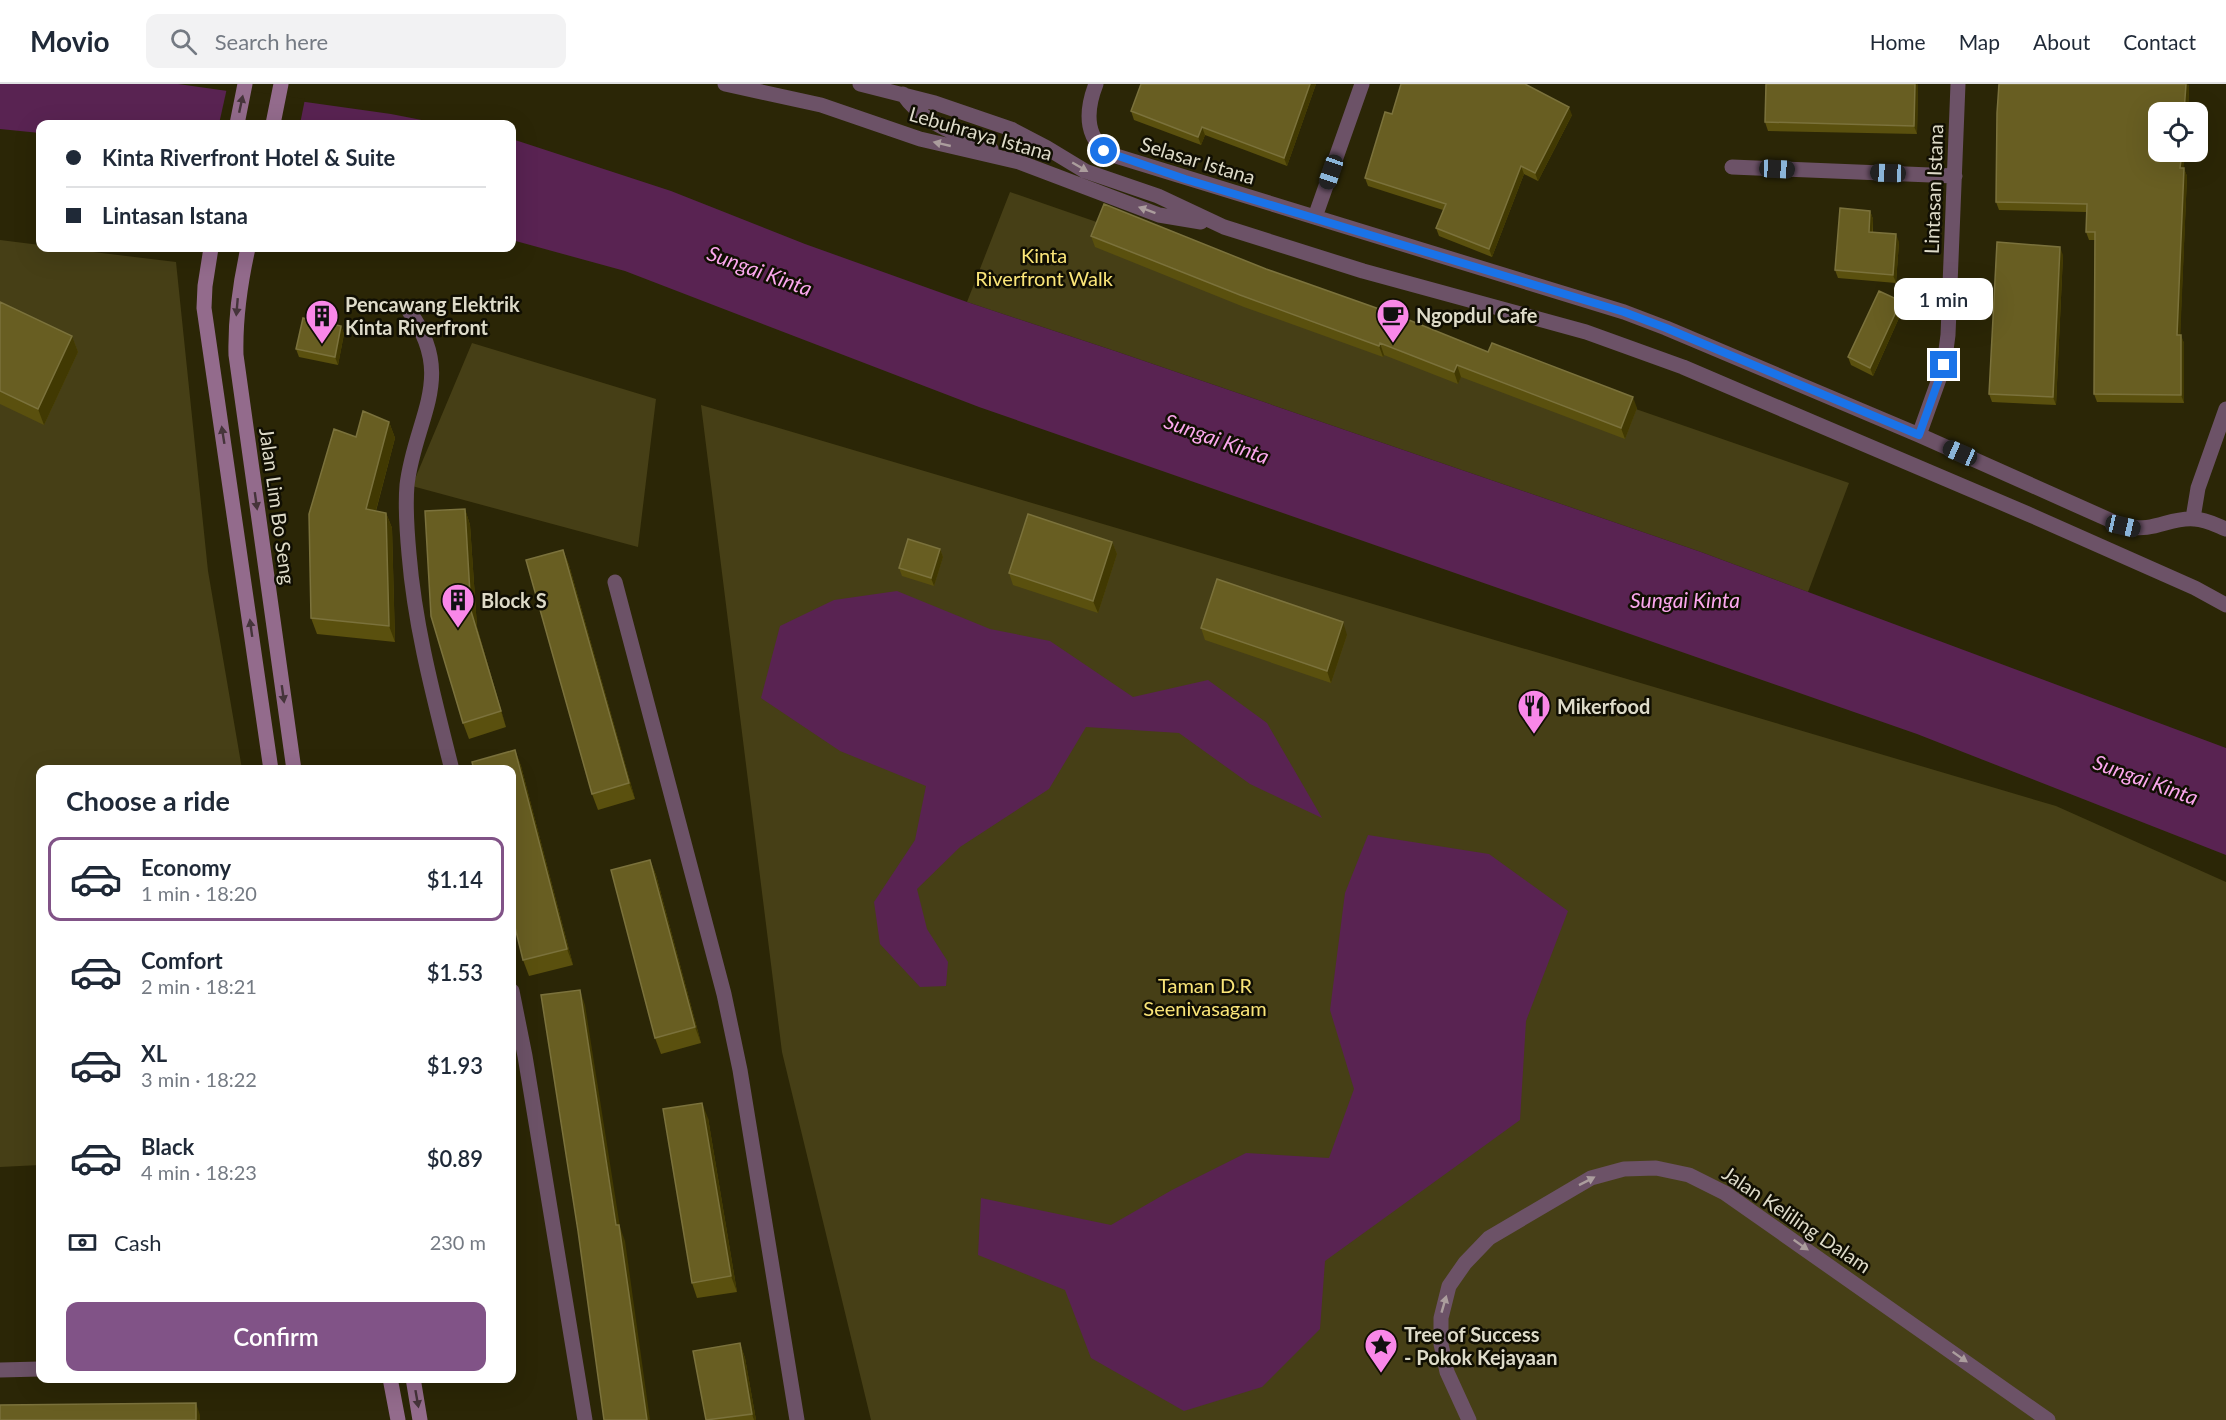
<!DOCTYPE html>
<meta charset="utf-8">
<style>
:root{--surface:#fff;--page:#f2f2f3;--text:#1f2937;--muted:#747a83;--line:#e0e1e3;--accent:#815387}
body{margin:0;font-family:Lato,sans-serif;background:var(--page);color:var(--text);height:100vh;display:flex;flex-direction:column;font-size:22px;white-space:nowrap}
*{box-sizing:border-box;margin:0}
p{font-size:20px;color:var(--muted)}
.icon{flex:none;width:33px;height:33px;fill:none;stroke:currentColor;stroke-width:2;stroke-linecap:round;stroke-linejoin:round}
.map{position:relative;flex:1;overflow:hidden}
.drawer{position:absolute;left:36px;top:681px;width:480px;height:618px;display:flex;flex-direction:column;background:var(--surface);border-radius:12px;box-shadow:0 6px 24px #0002}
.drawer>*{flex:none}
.hud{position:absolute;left:36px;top:36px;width:480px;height:132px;border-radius:12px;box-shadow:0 6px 24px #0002;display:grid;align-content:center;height:132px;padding:0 30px;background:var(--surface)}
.fabs{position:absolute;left:2148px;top:18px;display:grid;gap:12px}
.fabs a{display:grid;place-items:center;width:60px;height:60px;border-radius:12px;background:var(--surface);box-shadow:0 6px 24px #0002;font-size:30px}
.end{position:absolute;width:27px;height:27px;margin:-14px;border:8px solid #1a73e8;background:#fff;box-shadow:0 0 0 3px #fff}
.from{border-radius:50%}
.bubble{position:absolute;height:42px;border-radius:12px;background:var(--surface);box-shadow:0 6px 24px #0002;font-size:20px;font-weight:600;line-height:42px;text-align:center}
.car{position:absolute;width:18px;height:36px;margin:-18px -9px;border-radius:8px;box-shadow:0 0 4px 2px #0007;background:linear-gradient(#222 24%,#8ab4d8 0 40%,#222 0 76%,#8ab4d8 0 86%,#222 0)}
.hud b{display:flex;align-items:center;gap:21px;height:57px;font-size:22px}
.hud b+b{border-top:2px solid var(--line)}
.hud i{width:15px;height:15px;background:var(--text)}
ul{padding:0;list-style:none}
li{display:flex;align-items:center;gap:18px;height:84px;margin:0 12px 9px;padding:0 18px;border:3px solid transparent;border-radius:12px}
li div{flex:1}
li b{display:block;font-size:22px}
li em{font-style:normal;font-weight:600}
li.active{border-color:var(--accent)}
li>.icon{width:54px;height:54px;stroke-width:1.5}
h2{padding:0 30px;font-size:27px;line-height:72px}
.pay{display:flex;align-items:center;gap:15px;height:66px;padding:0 30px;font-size:22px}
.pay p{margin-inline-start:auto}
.primary-button{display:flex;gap:12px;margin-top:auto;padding:12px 30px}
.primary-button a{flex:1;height:69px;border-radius:12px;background:var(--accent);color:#fff;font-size:24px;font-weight:600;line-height:69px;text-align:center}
header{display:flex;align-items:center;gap:36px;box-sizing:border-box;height:84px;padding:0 30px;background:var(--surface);border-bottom:2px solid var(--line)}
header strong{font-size:28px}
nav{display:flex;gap:33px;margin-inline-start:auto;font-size:21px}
.search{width:420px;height:54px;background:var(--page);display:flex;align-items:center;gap:15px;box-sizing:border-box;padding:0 21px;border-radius:12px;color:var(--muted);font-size:22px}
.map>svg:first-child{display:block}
.green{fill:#463f16}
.water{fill:#592352}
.pier{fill:#2b2606}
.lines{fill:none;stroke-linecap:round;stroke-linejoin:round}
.minor{stroke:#6c5267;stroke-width:15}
.tertiary{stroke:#6c5267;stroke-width:15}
.secondary{stroke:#936b8c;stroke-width:15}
.wall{fill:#5a500e}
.shaded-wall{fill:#413902}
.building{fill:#685e22;stroke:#7b723c;stroke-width:1.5}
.oneway{fill:#45343a}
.oneway2{fill:#ab9d9d}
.route{stroke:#1a73e8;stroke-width:8}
.labels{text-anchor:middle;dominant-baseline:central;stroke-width:5;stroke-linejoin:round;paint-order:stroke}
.street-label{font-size:20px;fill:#dedbc9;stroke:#110f03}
.park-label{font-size:20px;fill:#fae578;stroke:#110f03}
.poi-label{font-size:20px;font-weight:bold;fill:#dedbc9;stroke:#110f03;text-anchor:start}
.water-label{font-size:21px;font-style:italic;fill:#fba7ed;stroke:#110f03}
</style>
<header>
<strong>Movio</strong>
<div class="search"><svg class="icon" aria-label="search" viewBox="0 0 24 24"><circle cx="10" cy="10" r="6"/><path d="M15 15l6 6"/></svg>Search here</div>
<nav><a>Home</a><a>Map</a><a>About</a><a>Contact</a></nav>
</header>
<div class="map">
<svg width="2226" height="1336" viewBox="0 0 2226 1336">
<rect width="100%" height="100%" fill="#2b2606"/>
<path class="green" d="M1010 108 1849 399 1808 508 1701 468 1115 267 967 218Z
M0 156 40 161V164H60L176 178 208 487 242 685 40 686V1081L0 1083Z
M472 259 656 315 638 463 412 402Z
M701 321 2056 722 2226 798V1336H871L782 968Z"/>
<path class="water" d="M0 0H178L391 30 442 40H40V49L0 45Z
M512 55 671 107 805 160 967 218 1115 267 1701 468 2226 664V771L1917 650 979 323 625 187 512 156Z
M897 507 990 545 1050 557 1133 613 1208 596 1267 639 1322 734 1250 700 1179 649 1086 643 1049 705 960 763 917 805 927 845 948 878 946 902 920 903 880 860 874 818 915 756 926 702 840 667 761 614 780 542 834 516Z
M1368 751 1489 770 1568 827 1526 937 1520 1036 1325 1177 1320 1245 1262 1303 1184 1327 1091 1274 1065 1206 978 1171 981 1114 1111 1141 1172 1106 1246 1069 1329 1074 1354 1005 1330 926 1345 809Z"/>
<path class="pier" d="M227 4 305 15 300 40H219Z"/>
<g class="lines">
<path class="minor" d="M1096 0C1085 28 1084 59 1116 72L1624 228 1666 244 1919 351 2123 442C2156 449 2168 433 2194 435 2205 435 2216 441 2226 445
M1732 83 1955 92
M1315 133 1362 0
M409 227C457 293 415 333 407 401 405 424 407 448 409 470 415 544 434 614 452 686
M1919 351 1944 281 1948 251 1958 0
M2193 434 2198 404 2226 325
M615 498 724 910 740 986 797 1336
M512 907 525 972 585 1336
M0 1286 40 1285
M1469 1336 1447 1288 1441 1260V1234L1449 1202 1465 1179 1489 1154 1591 1094 1624 1085 1656 1084 1689 1091 1725 1109 2048 1336"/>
<path class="tertiary" d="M725 0 821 21 920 55 1019 78 1159 131 1201 138
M860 0 935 19 1011 45 1047 64 1085 87 1158 112 1224 143 1363 187 1586 248 1683 283 2028 430 2195 504 2226 521
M903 10C923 40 959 50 991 65"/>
<path class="secondary" d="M237 40 245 0
M273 40 281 0
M211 164 205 202 204 224 271 686
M248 164C240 200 235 234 236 271L294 686
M390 1294 398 1336
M413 1294 420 1336"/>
</g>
<path class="wall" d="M1316 0 1287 82 1205 51 1201 61 1134 36 1131 27Z
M1766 0H1918L1917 50 1768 47 1765 38Z
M1999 0H2188L2189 3 2188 28H2158L2187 92 2180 251 2184 259V319L2097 318 2094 310 2095 156H2089L2086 148V128L1999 126 1996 118Z
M1392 30 1572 31 1538 97 1524 90 1492 173 1439 152 1436 144 1443 126 1368 102 1365 94Z
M1870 127 1873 135V148L1899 158 1896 199 1838 194 1835 186Z
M1091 152 1266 185 1637 324 1625 355 1461 293 1458 300 1384 271 1383 273 1244 223 1095 163Z
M2063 171 2056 321 1992 318 1989 310Z
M0 218 72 252 78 268 44 341 0 320Z
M1903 225 1873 292 1851 281 1848 273Z
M341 242 344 250 338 281 299 273 296 265Z
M389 338 395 354 376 427 386 429 392 444 395 558 317 550 311 534 356 353Z
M465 425 470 441 477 543 506 643 469 655 463 639Z
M1112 458 1117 470 1098 529 1013 501 1009 489Z
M940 465 943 473 934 502 902 492 899 484Z
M563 466 569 481 635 715 598 726 592 710Z
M1201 544 1347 551 1331 599 1205 556Z
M515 666 521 682 573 881 529 892 523 876Z
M650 776 656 791 701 959 661 970 655 954Z
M708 1034 737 1208 697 1214 692 1199Z
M740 1259 745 1274 756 1336H706Z"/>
<path class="shaded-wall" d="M1310 0H1316L1287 82 1284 74Z
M1915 0H1918L1917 50 1914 42Z
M2186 0H2188L2189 3 2188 28H2184Z
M1569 23 1572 31 1538 97 1535 89Z
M1202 43 1205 51 1201 61 1198 53Z
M2182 68H2185L2183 92 2180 84Z
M1521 82 1524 90 1492 173 1489 165Z
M2184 84 2187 92 2180 259 2177 251Z
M1870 127 1873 135 1872 156 1869 148Z
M1896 150 1899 158 1896 199 1893 191Z
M2060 163 2063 171 2056 321 2053 313Z
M1901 217 1903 225 1873 292 1870 284Z
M341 242 344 250 338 281 335 273Z
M2181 251 2184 259V319L2181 311Z
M72 252 78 268 44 341 38 325Z
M1380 259 1384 271 1383 273 1379 262Z
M1457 281 1461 293 1458 300 1454 288Z
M1633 313 1637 324 1625 355 1621 344Z
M389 338 395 354 372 441 366 425Z
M465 425 470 441 477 543 506 643 501 627 471 527Z
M386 429 392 444 395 558 389 542Z
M1112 458 1117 470 1098 529 1093 517Z
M940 465 943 473 934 502 931 494Z
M563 466 569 481 635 715 629 699Z
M1343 538 1347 551 1331 599 1327 587Z
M515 666 521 682 573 881 567 865Z
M650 776 656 791 701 959 695 943Z
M580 906 585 921 620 1143 625 1157 650 1336H647Z
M702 1019 708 1034 737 1208 731 1192Z
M740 1259 745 1274 756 1336H754L752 1330Z
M196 1319 200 1331V1336H196Z"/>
<path class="building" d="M1141 0H1310L1284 74 1202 43 1198 53 1131 27Z
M1401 0H1525L1569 23 1535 89 1521 82 1489 165 1436 144 1446 120 1365 94 1385 28 1392 30Z
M1766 0H1915L1914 42 1765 38Z
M1999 0H2186L2184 28H2158V68H2182L2180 84H2184L2177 251H2181V311L2094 310 2095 148H2086L2087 120 1996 118 1997 29Z
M1104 120 1266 185 1399 232 1488 268 1492 259 1633 313 1621 344 1457 281 1454 288 1380 259 1379 262 1240 211 1091 152Z
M1840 124 1870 127 1869 148 1896 150 1893 191 1835 186Z
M1997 158 2060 163 2053 313 1989 310Z
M1879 207 1901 217 1870 284 1848 273Z
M0 218 72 252 38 325 0 307Z
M303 234 341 242 335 273 296 265Z
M363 327 389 338 366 425 386 429 389 542 311 534 309 430 334 345 356 353Z
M465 425 471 527 501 627 463 639 431 532 425 427Z
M1028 430 1112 458 1093 517 1009 489Z
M908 455 940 465 931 494 899 484Z
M563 466 629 699 592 710 526 476Z
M1217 495 1343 538 1327 587 1201 544Z
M515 666 567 865 523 876 512 831V686H474L472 678Z
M650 776 695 943 655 954 611 786Z
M580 906 616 1141H619L647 1336H604L578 1147 541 911Z
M702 1019 731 1192 692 1199 663 1025Z
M740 1259 752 1330 706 1336 693 1267Z
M196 1319V1336H0V1321Z"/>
<defs><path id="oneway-solid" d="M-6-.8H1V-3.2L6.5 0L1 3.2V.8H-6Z" transform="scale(1.5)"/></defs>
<g class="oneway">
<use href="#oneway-solid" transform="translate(241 20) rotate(-78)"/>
<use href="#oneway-solid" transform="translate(237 223) rotate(95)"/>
<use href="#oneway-solid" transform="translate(223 351) rotate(-99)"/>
<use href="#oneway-solid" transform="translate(256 417) rotate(82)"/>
<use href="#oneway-solid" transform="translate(251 544) rotate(-98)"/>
<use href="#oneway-solid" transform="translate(283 610) rotate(82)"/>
<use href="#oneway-solid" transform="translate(417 1315) rotate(80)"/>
</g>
<g class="oneway2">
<use href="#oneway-solid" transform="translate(942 60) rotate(-167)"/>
<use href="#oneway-solid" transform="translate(1080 83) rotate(30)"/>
<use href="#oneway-solid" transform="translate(1147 126) rotate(-160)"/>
<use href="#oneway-solid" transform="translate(1587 1097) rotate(-27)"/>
<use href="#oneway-solid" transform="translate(1801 1161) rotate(35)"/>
<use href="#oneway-solid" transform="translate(1444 1220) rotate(-74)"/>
<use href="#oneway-solid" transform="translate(1960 1273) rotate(35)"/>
</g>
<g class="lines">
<path class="route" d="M1104 67 1185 95 1624 228 1666 244 1919 351 1944 281"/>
</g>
<defs>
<g id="cafe-pin" transform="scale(1.725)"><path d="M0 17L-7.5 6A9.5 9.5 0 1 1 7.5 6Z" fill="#f987e8" stroke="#110f03"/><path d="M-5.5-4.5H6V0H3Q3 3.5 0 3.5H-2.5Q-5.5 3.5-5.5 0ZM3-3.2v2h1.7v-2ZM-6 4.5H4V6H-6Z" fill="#111"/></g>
<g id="building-pin" transform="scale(1.725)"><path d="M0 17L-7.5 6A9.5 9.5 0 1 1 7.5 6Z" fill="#f987e8" stroke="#110f03"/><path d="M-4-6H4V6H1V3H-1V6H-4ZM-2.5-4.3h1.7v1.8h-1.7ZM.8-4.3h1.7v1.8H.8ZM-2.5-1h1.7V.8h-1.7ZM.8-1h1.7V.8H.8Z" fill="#111"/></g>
<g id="restaurant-pin" transform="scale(1.725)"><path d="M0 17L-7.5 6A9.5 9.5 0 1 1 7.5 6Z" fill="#f987e8" stroke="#110f03"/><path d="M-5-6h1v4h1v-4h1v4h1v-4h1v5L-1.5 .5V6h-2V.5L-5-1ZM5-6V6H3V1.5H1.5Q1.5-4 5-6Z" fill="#111"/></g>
<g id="sight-pin" transform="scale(1.725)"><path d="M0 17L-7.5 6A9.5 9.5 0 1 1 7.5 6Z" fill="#f987e8" stroke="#110f03"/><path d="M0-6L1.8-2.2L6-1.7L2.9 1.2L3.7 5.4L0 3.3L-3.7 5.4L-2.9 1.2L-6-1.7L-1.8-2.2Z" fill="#111"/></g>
</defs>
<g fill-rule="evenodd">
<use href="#cafe-pin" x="1393" y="231"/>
<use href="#building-pin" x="322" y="232"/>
<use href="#building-pin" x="458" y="516"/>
<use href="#restaurant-pin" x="1534" y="622"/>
<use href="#sight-pin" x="1381" y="1261"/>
</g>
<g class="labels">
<g class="street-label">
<text transform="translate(981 49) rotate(16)">Lebuhraya Istana</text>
<text transform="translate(1198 76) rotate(17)">Selasar Istana</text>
<text transform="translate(1933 105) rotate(-88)">Lintasan Istana</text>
<text transform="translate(278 422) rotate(82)">Jalan Lim Bo Seng</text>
<text transform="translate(1797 1135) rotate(34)">Jalan Keliling Dalam</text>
</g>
<g class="park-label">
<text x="1044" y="171">Kinta<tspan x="1044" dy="23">Riverfront Walk</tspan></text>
<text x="1205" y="901">Taman D.R<tspan x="1205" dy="23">Seenivasagam</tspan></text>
</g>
<g class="poi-label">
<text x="345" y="220">Pencawang Elektrik<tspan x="345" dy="23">Kinta Riverfront</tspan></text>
<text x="1416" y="231">Ngopdul Cafe</text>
<text x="481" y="516">Block S</text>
<text x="1557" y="622">Mikerfood</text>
<text x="1404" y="1250">Tree of Success<tspan x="1404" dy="23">- Pokok Kejayaan</tspan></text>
</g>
<g class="water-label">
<text transform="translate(760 186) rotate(20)">Sungai Kinta</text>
<text transform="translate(1217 354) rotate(20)">Sungai Kinta</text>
<text x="1685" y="515">Sungai Kinta</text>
<text transform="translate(2146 695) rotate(20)">Sungai Kinta</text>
</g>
</g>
</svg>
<div class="fabs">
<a><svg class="icon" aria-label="locate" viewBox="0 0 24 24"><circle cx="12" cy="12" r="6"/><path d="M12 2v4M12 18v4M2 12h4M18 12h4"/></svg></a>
</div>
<i class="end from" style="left:1104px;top:67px"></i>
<i class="end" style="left:1944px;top:281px"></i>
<div class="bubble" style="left:1894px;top:194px;width:99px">1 min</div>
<i class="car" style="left:1777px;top:85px;rotate:93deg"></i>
<i class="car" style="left:1331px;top:88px;rotate:199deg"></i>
<i class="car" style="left:1888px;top:89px;rotate:272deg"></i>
<i class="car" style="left:1960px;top:369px;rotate:294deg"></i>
<i class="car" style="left:2123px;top:442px;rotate:103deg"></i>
<div class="hud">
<b><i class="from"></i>Kinta Riverfront Hotel &amp; Suite</b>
<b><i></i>Lintasan Istana</b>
</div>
<section class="drawer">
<h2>Choose a ride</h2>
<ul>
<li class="active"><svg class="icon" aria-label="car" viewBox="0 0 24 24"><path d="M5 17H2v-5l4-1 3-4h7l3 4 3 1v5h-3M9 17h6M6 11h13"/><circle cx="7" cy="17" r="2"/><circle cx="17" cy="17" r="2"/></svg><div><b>Economy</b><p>1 min · 18:20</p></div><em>$1.14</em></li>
<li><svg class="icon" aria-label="car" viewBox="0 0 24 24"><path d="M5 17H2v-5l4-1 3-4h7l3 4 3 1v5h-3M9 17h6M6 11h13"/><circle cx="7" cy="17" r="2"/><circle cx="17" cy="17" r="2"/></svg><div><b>Comfort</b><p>2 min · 18:21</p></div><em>$1.53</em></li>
<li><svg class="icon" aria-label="car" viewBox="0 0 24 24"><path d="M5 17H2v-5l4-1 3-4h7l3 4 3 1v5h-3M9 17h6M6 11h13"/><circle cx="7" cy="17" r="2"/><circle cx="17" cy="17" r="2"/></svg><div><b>XL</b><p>3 min · 18:22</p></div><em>$1.93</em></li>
<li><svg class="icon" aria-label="car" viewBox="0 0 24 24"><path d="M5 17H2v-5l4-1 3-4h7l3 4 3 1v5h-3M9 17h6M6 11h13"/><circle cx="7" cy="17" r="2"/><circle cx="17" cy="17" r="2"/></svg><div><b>Black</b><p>4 min · 18:23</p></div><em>$0.89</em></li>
</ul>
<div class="pay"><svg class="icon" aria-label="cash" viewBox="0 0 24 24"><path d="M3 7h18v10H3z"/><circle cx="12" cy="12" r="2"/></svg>Cash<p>230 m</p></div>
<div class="primary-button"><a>Confirm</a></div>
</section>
</div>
